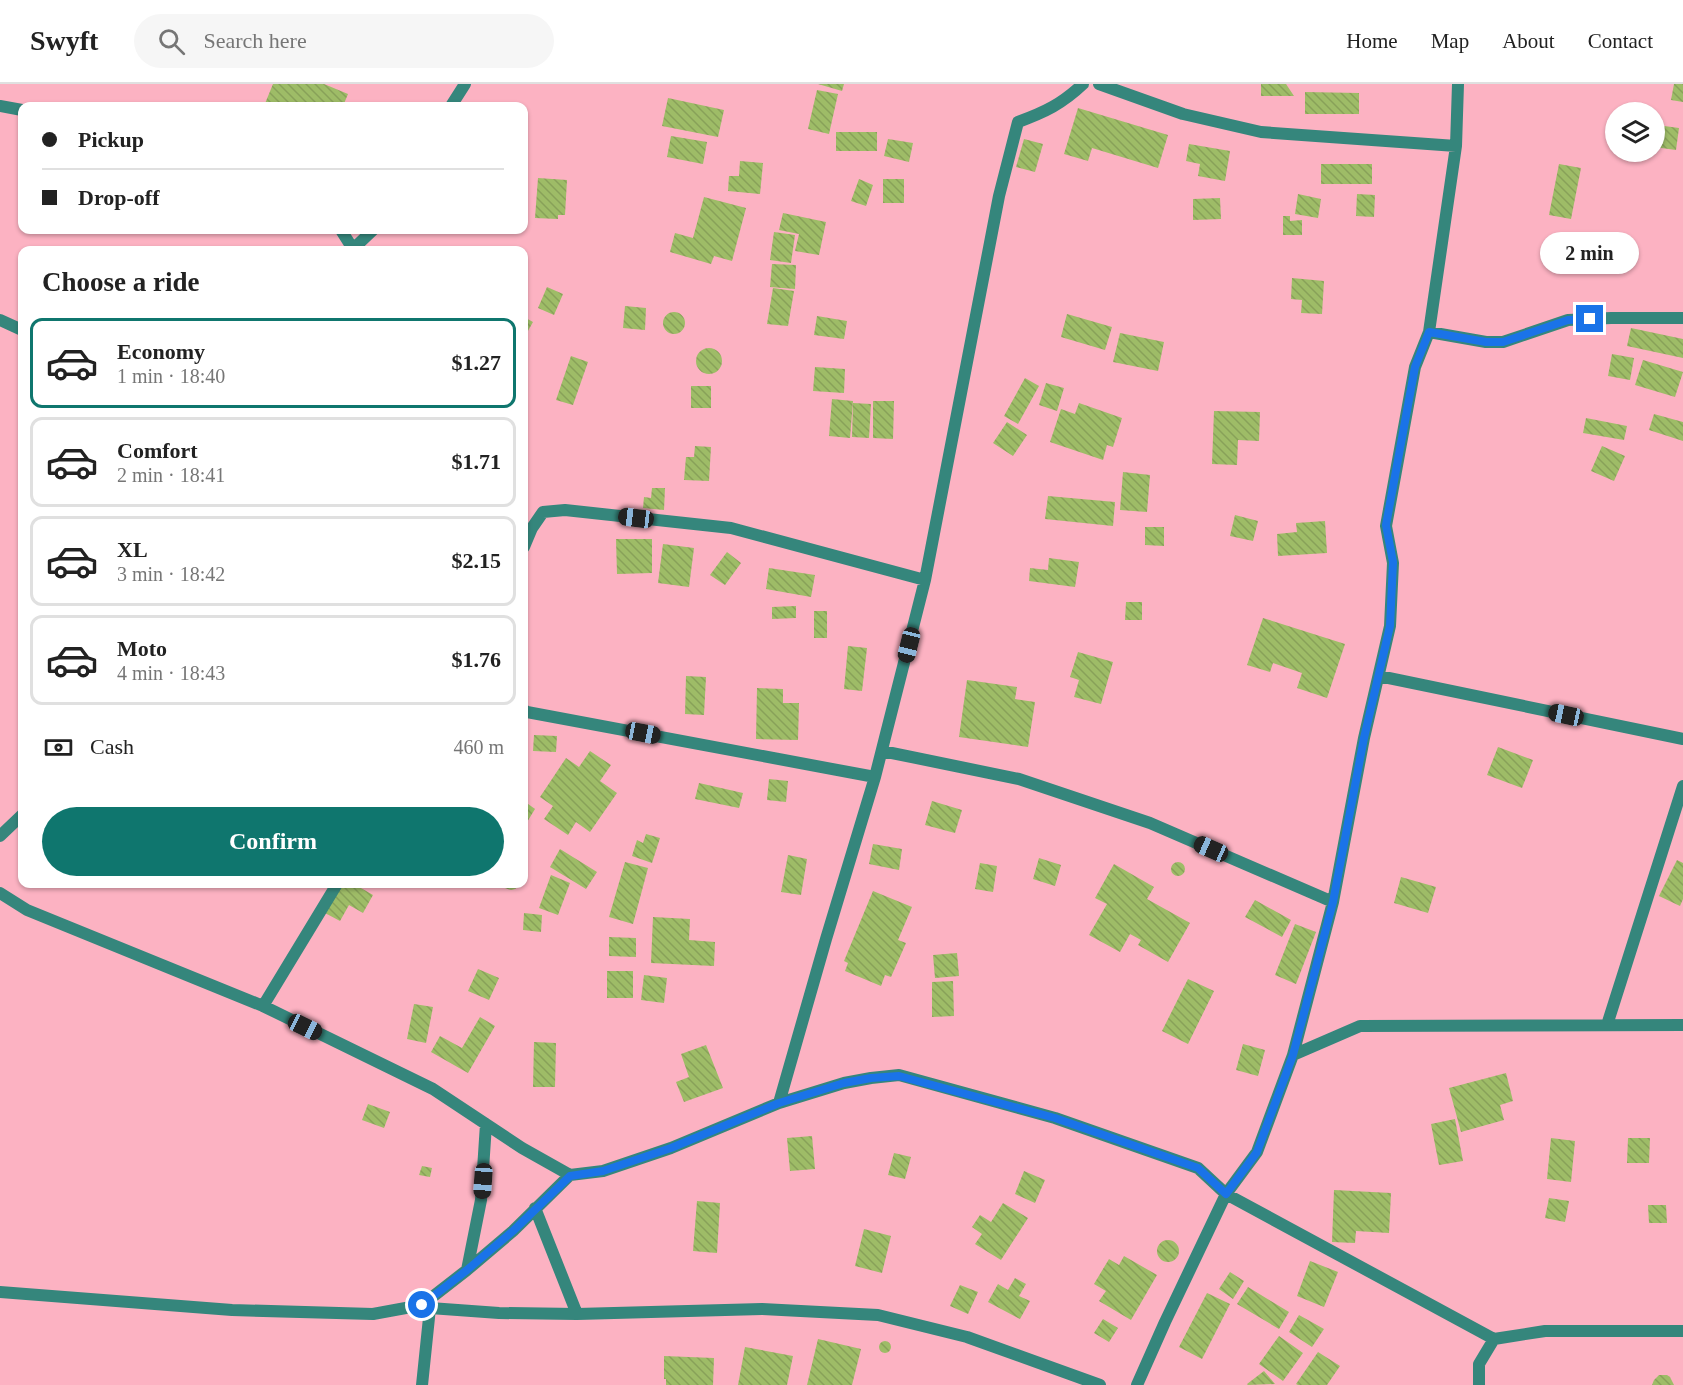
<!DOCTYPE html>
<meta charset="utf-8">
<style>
:root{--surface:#fff;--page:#f6f6f6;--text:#222;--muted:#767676;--line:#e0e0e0;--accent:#0f766e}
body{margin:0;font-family:"Times New Roman",serif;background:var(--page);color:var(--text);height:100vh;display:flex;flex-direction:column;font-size:22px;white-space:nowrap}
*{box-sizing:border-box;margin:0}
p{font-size:20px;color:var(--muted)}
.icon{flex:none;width:33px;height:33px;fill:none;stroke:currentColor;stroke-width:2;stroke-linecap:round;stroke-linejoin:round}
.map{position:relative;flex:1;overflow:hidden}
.sheet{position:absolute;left:18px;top:162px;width:510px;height:642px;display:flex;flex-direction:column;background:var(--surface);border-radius:12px;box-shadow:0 2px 4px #0004}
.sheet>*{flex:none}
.guide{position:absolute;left:18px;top:18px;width:510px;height:132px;border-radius:12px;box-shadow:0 2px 4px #0004;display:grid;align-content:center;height:132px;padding:0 24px;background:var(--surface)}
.controls{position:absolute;left:1605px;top:18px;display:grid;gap:12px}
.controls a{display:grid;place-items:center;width:60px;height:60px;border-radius:50%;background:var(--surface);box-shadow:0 2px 4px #0004;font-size:30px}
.end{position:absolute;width:27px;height:27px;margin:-14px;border:8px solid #1a73e8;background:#fff;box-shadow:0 0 0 3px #fff}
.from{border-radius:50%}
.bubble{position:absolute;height:42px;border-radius:21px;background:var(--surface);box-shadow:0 2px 4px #0004;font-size:20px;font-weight:800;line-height:42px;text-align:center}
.car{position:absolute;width:18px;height:36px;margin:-18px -9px;border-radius:8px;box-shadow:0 0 4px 2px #0007;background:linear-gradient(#222 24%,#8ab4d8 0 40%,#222 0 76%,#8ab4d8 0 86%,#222 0)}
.guide b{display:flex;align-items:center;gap:21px;height:57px;font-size:22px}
.guide b+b{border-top:2px solid var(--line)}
.guide i{width:15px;height:15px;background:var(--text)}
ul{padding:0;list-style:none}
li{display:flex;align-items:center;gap:18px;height:90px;margin:0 12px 9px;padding:0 12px;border:3px solid var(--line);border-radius:12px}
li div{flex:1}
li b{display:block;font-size:22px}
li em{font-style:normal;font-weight:800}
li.on{border-color:var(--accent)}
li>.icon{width:54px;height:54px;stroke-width:1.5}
h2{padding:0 24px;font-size:27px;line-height:72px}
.pay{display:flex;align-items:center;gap:15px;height:66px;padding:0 24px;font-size:22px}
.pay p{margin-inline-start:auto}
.cta{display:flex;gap:12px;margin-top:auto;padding:12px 24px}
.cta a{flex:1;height:69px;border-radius:36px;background:var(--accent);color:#fff;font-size:24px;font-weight:800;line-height:69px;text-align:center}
header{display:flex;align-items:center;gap:36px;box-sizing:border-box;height:84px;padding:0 30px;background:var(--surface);border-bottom:2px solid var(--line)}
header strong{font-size:28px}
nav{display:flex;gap:33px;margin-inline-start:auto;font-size:21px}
.search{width:420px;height:54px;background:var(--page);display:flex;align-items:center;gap:15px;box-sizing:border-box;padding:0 21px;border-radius:33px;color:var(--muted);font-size:22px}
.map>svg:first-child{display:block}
.building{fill:url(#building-back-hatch)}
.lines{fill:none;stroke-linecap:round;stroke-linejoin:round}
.street{stroke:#35867c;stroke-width:12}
.route{stroke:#1a73e8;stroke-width:8}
</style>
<header>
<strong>Swyft</strong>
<div class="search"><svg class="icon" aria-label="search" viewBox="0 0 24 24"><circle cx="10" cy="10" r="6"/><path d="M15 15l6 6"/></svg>Search here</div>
<nav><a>Home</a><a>Map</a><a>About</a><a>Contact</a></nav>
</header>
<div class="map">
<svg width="1683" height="1301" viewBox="0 0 1683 1301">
<defs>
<pattern id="building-back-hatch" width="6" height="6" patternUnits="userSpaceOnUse" patternTransform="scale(1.5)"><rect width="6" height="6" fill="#9ebc67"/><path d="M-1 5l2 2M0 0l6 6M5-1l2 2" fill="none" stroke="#88a159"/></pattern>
</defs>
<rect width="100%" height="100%" fill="#fcb2c2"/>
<path class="building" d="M273 0H324L348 10 343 22H264Z
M818 0H844L842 7Z
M1261 0H1286L1294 12H1261Z
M1674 0H1683V18L1671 16Z
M817 6 838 10 829 50 808 45Z
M1305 8 1359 9V30H1305Z
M668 14 724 26 718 53 662 42Z
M1078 24 1168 51 1158 84 1092 64 1088 77 1064 70Z
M1657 41 1679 44 1676 66 1654 63Z
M836 48H877V67H836Z
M671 52 707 58 703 80 667 73Z
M888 55 913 59 909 78 884 72Z
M1024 55 1043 60 1035 88 1016 83Z
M1189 60 1230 67 1225 97 1198 92 1200 80 1186 77Z
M740 77 763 79 760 110 728 107 729 92H739Z
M1321 80H1372V100H1321Z
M1559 80 1581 84 1571 135 1549 131Z
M538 94 567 96 565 131H558V135L535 134Z
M859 95 873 101 866 122 851 117Z
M883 95H904V119H883Z
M1298 110 1321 115 1318 134 1295 130Z
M1357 110 1375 111 1374 133 1356 132Z
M704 113 746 124 732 177 714 172 711 180 670 168 675 149 693 154Z
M1220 114 1221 135 1193 136V115Z
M783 129 826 138 819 171 795 167 799 150 779 146Z
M1283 132H1290V137L1302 136V151H1283Z
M774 148 795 151 791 179 770 176Z
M772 180 796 181 795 205 770 203Z
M1292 194 1324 197 1322 230 1301 229 1302 216 1291 215Z
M547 203 563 210 554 231 538 224Z
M773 204 794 207 788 242 767 240Z
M625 222 646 224 645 246 623 244Z
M663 239a11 11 0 1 1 22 0a11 11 0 1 1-22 0Z
M1067 230 1112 243 1105 266 1061 253Z
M817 232 847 237 844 255 814 251Z
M524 233 533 238 524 254Z
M1631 244 1683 255V274L1627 262Z
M1120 249 1164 258 1158 287 1113 278Z
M696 277a13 13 0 1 1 26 0a13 13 0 1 1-26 0Z
M1612 270 1634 274 1630 296 1608 292Z
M571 272 588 278 573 321 556 316Z
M1643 276 1683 288 1675 313 1635 301Z
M815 283 845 285 844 309 813 307Z
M1025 294 1039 302 1018 340 1004 332Z
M1046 299 1064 304 1057 327 1039 321Z
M691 302H711V324H691Z
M832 315 853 317 850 354 829 352Z
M873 317H894L893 355 873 354Z
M853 319 871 320 869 354 852 353Z
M1079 319 1122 334 1113 363 1107 361 1103 376 1050 358 1061 325 1075 330Z
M1214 327 1260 328 1259 357 1238 356 1237 381 1212 380Z
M1654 330 1683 338V357L1649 346Z
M1586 334 1627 342 1624 356 1583 349Z
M1007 338 1027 351 1013 372 993 359Z
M695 362 711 363 709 397 684 396 686 373H694Z
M1602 362 1625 372 1614 397 1591 387Z
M1123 388 1150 391 1147 428 1120 426Z
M652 404H665L664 426 643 424 644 413 651 414Z
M1048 412 1115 418 1113 442 1045 435Z
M1235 431 1258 437 1253 457 1230 452Z
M1325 437 1327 469 1278 472 1277 450 1297 448 1296 439Z
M1145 443H1164V462L1145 461Z
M616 455H652V489L617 490Z
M663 460 694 464 689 503 658 499Z
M727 468 741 479 725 501 710 491Z
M1049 474 1079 478 1075 503 1029 497 1030 484 1048 486Z
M769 484 815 491 811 513 766 505Z
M1126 518H1142V536H1125Z
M796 522V534L772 535V523Z
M814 527H827V554H814Z
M1263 534 1345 560 1327 614 1297 604 1302 589 1273 579 1270 588 1247 581Z
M848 562 867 564 862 607 844 605Z
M1078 568 1113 578 1101 620 1074 613 1079 596 1070 593Z
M686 592 706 593 704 631 685 630Z
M967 596 1017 603 1015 615 1035 618 1028 663 959 653Z
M757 604 783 605V619H799L798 656 756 655Z
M534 651 557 652 556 668 533 667Z
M1498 663 1533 676 1522 704 1487 691Z
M590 667 611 681 600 697 617 709 590 748 576 738 568 751 544 735 553 722 540 713 566 674 579 683Z
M769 695 788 697 786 718 767 716Z
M699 699 743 709 739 724 695 715Z
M524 717 535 725 524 743Z
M932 717 962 726 955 749 925 741Z
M646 750 660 754 652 779 632 772 637 756 643 759Z
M873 760 902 765 899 786 869 780Z
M560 765 597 788 586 805 550 783Z
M788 771 807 775 801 811 781 808Z
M1039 774 1061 781 1055 802 1033 795Z
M1677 776 1683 779V815L1680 822 1659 812Z
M625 778 648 784 633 840 609 833Z
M1171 785a7 7 0 1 1 14 0a7 7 0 1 1-14 0Z
M980 779 997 782 993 808 975 805Z
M1114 780 1154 803 1147 815 1190 839 1168 878 1138 861 1141 856 1130 850 1120 868 1089 851 1107 820 1095 814Z
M551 791 570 799 558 831 539 824Z
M1401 793 1436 803 1428 829 1394 819Z
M342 800H354L373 811 363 829 349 821 340 837 325 829Z
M499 800H522L515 805 511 806 502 803Z
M873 807 912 823 898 856 906 859 891 893 885 891 881 902 845 887 848 879 844 877Z
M1255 816 1291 836 1282 853 1245 833Z
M524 829 542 831 541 848 523 846Z
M653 833 690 835 689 856 715 858 714 882 651 879Z
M1295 840 1316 848 1296 900 1275 891Z
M609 853 636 854V873L609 872Z
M957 869 959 892 935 894 933 871Z
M478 885 499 894 489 916 468 907Z
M607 887H633V914H607Z
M644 891 667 894 664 919 641 916Z
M1188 895 1214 907 1188 960 1162 947Z
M953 897 954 932 932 933V898Z
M414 920 433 923 426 959 407 955Z
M480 933 495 942 468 989 431 968 440 952 462 964Z
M534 958 556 959 555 1003H533Z
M1243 960 1265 966 1258 992 1236 986Z
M706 961 723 1004 684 1018 676 998 689 993 681 970Z
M1506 989 1513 1017 1500 1021 1504 1036 1461 1048 1449 1004Z
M368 1020 390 1028 384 1044 362 1036Z
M1455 1035 1463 1077 1439 1081 1431 1040Z
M812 1052 815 1085 790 1087 787 1054Z
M1551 1054 1575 1057 1571 1098 1547 1095Z
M1628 1054H1650L1649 1079H1627Z
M894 1069 911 1073 905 1095 888 1091Z
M422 1082 432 1084 430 1093 419 1091Z
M1024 1087 1045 1096 1035 1119 1015 1110Z
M1334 1106 1391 1109 1389 1149 1356 1147 1355 1159 1332 1158Z
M1549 1114 1569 1117 1565 1138 1545 1134Z
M697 1117 720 1119 717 1169 693 1167Z
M1003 1119 1028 1134 1001 1176 975 1160 982 1150 972 1143 980 1131 991 1138Z
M1648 1121H1666L1667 1139H1649Z
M864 1145 891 1152 882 1189 855 1182Z
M1157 1167a11 11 0 1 1 22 0a11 11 0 1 1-22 0Z
M1124 1172 1157 1191 1131 1236 1099 1217 1106 1207 1094 1200 1109 1175 1119 1181Z
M1310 1177 1338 1188 1324 1223 1297 1212Z
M1230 1188 1244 1197 1233 1215 1219 1205Z
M1015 1194 1026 1200 1019 1212 1030 1217 1020 1235 988 1218 998 1200 1008 1206Z
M960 1201 978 1208 968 1230 950 1222Z
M1248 1203 1289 1228 1279 1245 1237 1220Z
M1207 1209 1230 1220 1202 1275 1179 1263Z
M1299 1231 1324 1245 1312 1263 1289 1248Z
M1103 1235 1118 1244 1109 1258 1094 1249Z
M1279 1252 1303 1269 1283 1297 1259 1280Z
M818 1255 861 1265 852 1301H807Z
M879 1263a6 6 0 1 1 12 0a6 6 0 1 1-12 0Z
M745 1263 793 1272 787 1301H738Z
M1318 1268 1340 1282 1327 1301H1298L1296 1300Z
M664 1272 714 1274 713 1301H666V1295H664Z
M1264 1287 1275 1300 1248 1301 1247 1300Z
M1659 1291H1667L1670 1293 1674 1301H1652L1654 1296Z"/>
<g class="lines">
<path class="street" d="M1099 0 1183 30 1261 48 1456 62
M0 22 22 26
M451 22 465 0
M341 146 353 165 352 166
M353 165 373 146
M0 236 22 246
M1429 248 1486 258H1503L1568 236 1611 234H1683
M524 463 532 444 543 428 565 426 731 444 925 496 875 693 826 855 779 1019
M925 496 999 112 1018 38C1045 28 1062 20 1083 0
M1379 592 1683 655
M524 626 527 628 875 693
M882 667 1019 695 1150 739 1333 818
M0 752 22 731
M0 809 27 826 263 922 433 1005 522 1064 570 1091 603 1087 671 1064 779 1019 844 999 871 994 899 991 1055 1034 1198 1084 1226 1110 1257 1068 1293 971 1360 942 1683 941
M263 922 337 800
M1607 941 1683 702
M1293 971 1333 818 1364 654 1390 542 1393 479 1386 442 1415 283 1429 248 1456 62 1458 0
M535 1124 577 1230
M467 1186 481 1116 486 1040
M0 1208 232 1226 373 1230 422 1221 467 1186 513 1147 570 1091
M422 1221 430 1224 499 1229 577 1230 762 1225 878 1231 967 1253 1100 1301
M422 1301 430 1224
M1137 1301 1165 1238 1226 1110 1494 1255
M1479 1301V1280L1494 1255 1545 1247H1683"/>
</g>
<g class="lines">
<path class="route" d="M422 1221 467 1186 513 1147 570 1092 603 1087 671 1064 779 1019 844 999 871 994 899 992 1055 1034 1198 1084 1226 1110 1257 1068 1293 971 1333 818 1364 654 1390 542 1393 478 1386 441 1415 283 1429 248 1486 258H1503L1568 236 1590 235"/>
</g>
</svg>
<div class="controls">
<a><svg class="icon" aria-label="layers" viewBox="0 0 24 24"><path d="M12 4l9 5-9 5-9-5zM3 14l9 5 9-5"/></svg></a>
</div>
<i class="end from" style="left:422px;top:1221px"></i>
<i class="end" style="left:1590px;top:235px"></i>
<div class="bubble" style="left:1540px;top:148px;width:99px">2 min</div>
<i class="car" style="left:636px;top:434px;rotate:277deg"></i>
<i class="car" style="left:909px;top:561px;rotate:194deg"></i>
<i class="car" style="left:1566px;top:631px;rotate:282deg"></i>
<i class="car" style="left:643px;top:649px;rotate:101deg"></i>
<i class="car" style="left:1211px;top:765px;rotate:294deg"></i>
<i class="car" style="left:305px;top:943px;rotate:116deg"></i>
<i class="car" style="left:483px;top:1097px;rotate:184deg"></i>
<div class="guide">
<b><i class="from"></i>Pickup</b>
<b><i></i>Drop-off</b>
</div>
<section class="sheet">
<h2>Choose a ride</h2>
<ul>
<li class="on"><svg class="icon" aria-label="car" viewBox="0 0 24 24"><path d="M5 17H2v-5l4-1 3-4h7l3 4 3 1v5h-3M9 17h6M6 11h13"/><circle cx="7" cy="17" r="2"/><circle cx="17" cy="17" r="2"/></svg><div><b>Economy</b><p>1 min · 18:40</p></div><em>$1.27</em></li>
<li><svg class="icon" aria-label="car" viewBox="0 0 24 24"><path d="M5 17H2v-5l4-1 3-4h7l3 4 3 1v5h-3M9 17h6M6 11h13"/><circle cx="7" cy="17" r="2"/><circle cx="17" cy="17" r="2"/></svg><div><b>Comfort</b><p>2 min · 18:41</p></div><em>$1.71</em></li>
<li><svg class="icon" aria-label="car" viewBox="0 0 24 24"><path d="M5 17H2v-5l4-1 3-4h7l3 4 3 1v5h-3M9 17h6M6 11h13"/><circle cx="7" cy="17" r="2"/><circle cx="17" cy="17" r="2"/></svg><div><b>XL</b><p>3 min · 18:42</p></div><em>$2.15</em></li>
<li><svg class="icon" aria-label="car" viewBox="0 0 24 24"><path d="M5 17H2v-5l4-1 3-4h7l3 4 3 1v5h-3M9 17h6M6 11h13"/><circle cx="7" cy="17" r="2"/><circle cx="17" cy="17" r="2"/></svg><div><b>Moto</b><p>4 min · 18:43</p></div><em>$1.76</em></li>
</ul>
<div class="pay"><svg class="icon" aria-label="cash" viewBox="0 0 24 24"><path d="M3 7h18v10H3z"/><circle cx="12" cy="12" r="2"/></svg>Cash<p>460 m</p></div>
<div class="cta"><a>Confirm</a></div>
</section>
</div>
